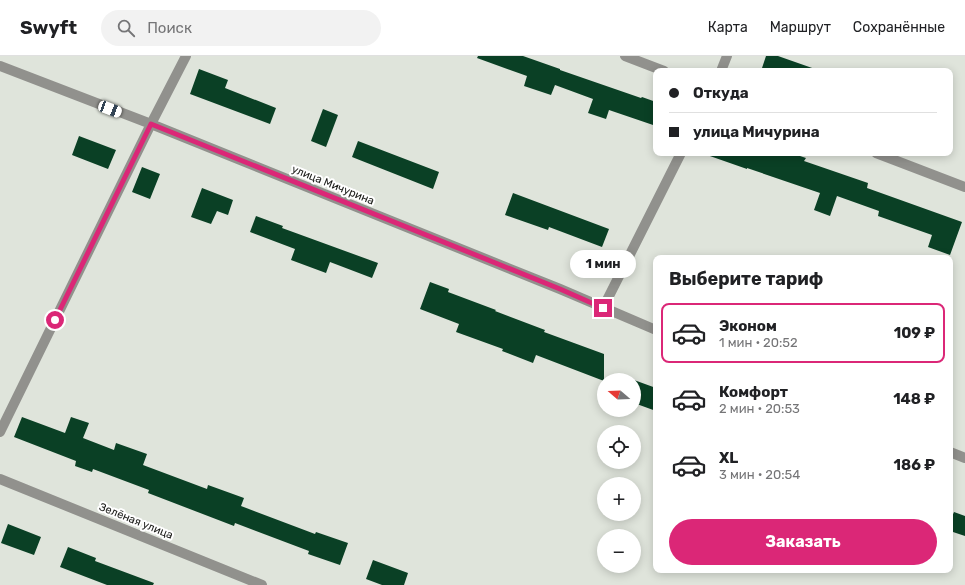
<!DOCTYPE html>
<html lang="ru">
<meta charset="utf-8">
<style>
:root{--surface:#fff;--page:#f2f2f2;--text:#202124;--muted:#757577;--line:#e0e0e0;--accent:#db2777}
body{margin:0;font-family:Rubik,sans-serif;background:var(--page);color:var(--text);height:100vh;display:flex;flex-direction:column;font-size:15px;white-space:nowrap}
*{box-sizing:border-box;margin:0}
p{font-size:13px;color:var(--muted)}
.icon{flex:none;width:22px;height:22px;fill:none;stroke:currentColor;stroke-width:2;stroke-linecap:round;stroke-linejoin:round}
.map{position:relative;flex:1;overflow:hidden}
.sheet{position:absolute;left:653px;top:199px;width:300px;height:318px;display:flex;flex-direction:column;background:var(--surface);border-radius:8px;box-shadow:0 2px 10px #0003}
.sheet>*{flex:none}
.banner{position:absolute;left:653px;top:12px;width:300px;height:88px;border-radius:8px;box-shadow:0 2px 10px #0003;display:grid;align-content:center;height:88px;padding:0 16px;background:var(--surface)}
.needle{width:26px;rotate:289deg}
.tools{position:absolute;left:597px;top:317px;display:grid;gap:8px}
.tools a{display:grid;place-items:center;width:44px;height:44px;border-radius:50%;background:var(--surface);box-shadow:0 2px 10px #0003;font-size:20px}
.end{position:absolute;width:18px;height:18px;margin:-9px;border:5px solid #db2777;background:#fff;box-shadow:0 0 0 2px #fff}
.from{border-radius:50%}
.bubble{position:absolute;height:28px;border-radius:14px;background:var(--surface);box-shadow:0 2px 10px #0003;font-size:13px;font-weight:700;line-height:28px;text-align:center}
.car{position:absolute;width:12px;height:24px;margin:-12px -6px;border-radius:5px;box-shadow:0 0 3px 1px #0007;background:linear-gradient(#fff 24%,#345 0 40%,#fff 0 76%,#345 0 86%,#fff 0)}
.banner b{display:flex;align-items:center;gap:14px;height:38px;font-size:15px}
.banner b+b{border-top:1px solid var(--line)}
.banner i{width:10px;height:10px;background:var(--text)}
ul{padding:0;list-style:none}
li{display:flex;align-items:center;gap:12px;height:60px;margin:0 8px 6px;padding:0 8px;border:2px solid transparent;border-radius:8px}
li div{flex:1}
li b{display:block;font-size:15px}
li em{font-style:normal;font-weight:700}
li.active{border-color:var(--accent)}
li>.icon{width:36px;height:36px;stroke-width:1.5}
h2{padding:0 16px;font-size:18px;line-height:48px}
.button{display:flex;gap:8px;margin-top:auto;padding:8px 16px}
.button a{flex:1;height:46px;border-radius:24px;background:var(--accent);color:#fff;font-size:16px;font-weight:700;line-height:46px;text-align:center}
header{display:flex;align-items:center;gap:24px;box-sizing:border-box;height:56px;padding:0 20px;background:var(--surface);border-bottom:1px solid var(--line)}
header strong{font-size:19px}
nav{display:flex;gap:22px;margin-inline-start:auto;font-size:14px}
.search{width:280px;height:36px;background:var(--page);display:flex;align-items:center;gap:10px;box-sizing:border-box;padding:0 14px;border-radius:22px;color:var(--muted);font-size:15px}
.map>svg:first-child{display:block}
.building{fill:#0a4025}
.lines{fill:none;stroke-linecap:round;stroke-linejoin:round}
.minor{stroke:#91918d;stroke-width:10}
.route{stroke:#db2777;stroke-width:5}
.labels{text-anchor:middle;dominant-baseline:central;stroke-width:4;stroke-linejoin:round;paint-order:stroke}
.street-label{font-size:11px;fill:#181916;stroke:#fff}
</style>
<header>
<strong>Swyft</strong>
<div class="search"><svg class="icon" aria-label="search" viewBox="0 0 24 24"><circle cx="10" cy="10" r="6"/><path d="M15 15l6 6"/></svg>Поиск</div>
<nav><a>Карта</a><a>Маршрут</a><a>Сохранённые</a></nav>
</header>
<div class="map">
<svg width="965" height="529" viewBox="0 0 965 529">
<rect width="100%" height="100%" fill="#dfe4db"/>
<path class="building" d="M478 0H523L560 13V14L641 42 642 41 656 46V70L609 54 606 63 588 57 593 43 555 29 551 39 524 30 527 20 477 2Z
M766 0H778L815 13 814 15H761Z
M199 13 228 24 225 32 276 52 270 68 190 38Z
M323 53 338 59 326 91 311 85Z
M79 80 116 94 108 113 72 99Z
M358 85 439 116 433 133 352 101Z
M708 97H791L806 102 804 105 868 127 867 132 962 166 950 199 928 191 932 179 878 160 879 155 837 140 830 160 814 154 820 137 747 112V113L707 99Z
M142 111 160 118 150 143 132 136Z
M202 132 233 144 228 159 217 155 211 168 191 161Z
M513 137 609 173 602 191 549 171 548 174 505 159Z
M256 160 283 170 282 172 378 207 372 222 330 206 326 217 291 204 295 193 250 176Z
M430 226 449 233 448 236 496 254 495 255 545 274 544 276 604 298V325L536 299 533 307 502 295 503 293 456 276 459 268 420 253Z
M634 324 656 332V355L634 347Z
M22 361 65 377 71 361 89 367 83 382 114 394 116 387 147 398 143 409 207 433 208 429 244 442 241 450 315 478 316 476 348 487 340 509 308 498 309 495 235 467 234 470 148 437 149 434 93 413 92 416 75 410 76 405 14 381Z
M954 456 965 460V480L950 475V465Z
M8 468 41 481 34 499 1 487Z
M68 491 96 502 95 505 154 527 153 529H107L60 511Z
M373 504 408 517 404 529H382L366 523Z"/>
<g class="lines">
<path class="minor" d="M625 0 664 15
M0 10 151 68 560 233 656 274
M721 15 727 0
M876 97 965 131
M603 252 681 97
M0 376 151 68 186 0
M950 396 965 402
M0 423 262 529"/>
</g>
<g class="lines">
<path class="route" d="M55 264 151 68 560 233 603 252"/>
</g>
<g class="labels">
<g class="street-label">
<text transform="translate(333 129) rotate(22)">улица Мичурина</text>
<text transform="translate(136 465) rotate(22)">Зелёная улица</text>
</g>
</g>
</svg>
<div class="tools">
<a><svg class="needle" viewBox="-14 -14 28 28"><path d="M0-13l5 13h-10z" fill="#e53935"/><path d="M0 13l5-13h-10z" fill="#757577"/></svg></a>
<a><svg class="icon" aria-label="locate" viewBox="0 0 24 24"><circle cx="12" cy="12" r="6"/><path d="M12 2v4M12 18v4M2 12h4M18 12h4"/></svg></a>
<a>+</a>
<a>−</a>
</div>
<i class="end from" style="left:55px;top:264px"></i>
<i class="end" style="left:603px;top:252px"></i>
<div class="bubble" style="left:570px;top:194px;width:66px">1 мин</div>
<i class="car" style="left:110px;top:53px;rotate:111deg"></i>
<div class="banner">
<b><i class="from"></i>Откуда</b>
<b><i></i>улица Мичурина</b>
</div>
<section class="sheet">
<h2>Выберите тариф</h2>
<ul>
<li class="active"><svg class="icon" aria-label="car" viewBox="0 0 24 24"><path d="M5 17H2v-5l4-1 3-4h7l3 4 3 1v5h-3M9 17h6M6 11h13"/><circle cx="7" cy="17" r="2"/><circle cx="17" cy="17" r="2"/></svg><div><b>Эконом</b><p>1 мин · 20:52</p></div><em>109 ₽</em></li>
<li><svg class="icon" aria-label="car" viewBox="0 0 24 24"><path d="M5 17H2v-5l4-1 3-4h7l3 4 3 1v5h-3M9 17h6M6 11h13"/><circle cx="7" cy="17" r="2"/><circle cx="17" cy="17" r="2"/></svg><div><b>Комфорт</b><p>2 мин · 20:53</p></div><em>148 ₽</em></li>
<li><svg class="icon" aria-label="car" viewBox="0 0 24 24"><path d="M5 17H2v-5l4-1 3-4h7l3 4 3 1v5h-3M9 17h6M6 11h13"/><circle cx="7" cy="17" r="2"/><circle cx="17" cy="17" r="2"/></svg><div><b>XL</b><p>3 мин · 20:54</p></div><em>186 ₽</em></li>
</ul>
<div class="button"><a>Заказать</a></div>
</section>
</div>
